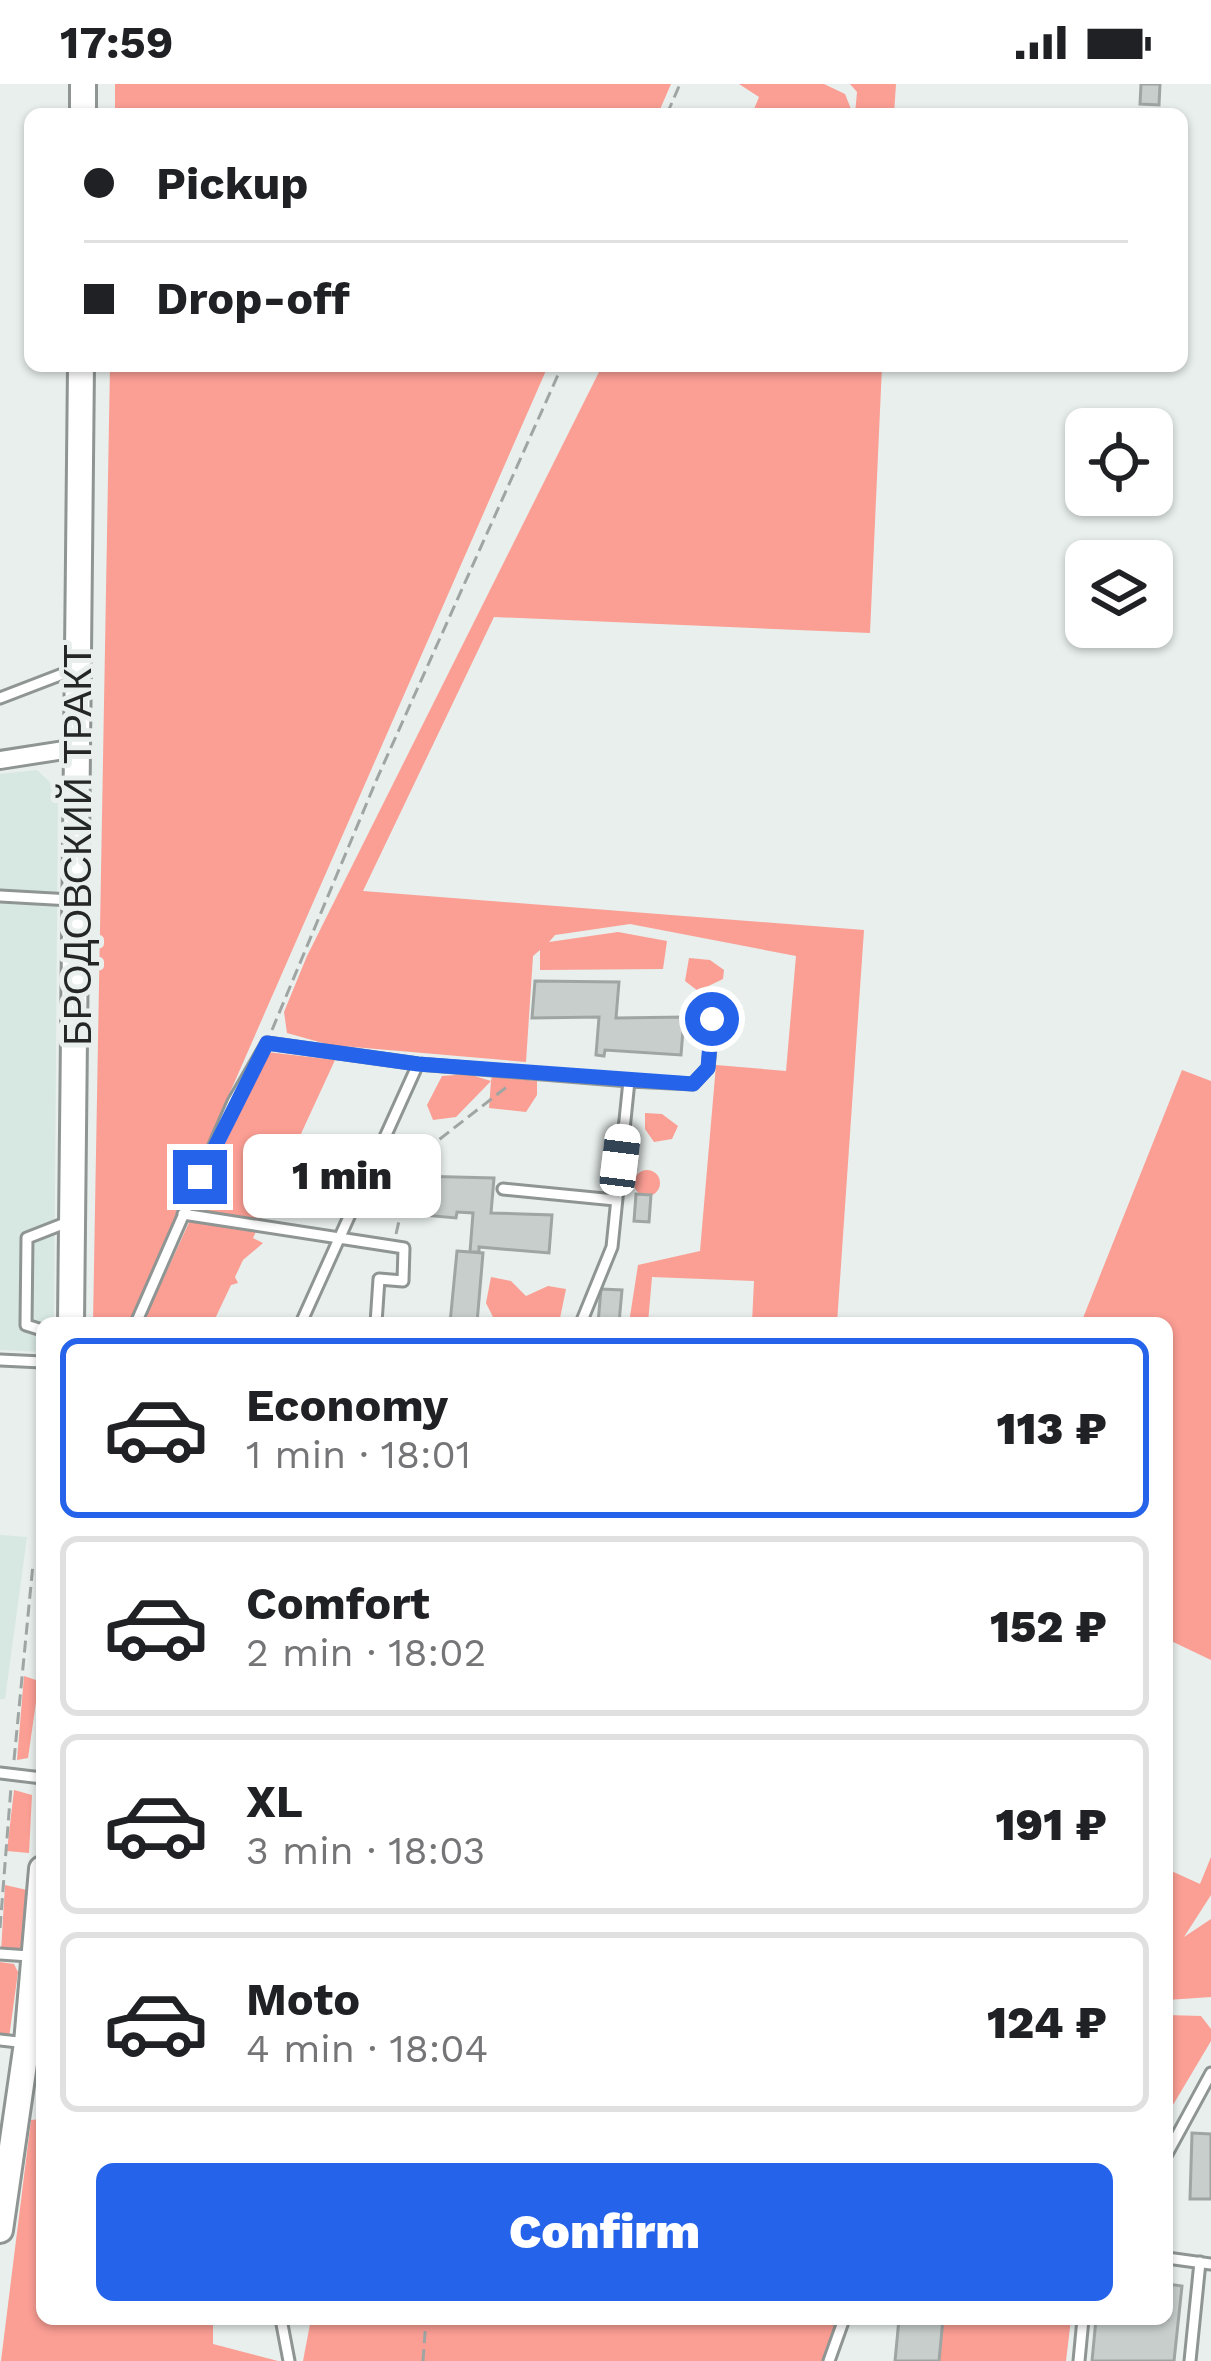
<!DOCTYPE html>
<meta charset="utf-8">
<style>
:root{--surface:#fff;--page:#f6f6f6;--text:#202124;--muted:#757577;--line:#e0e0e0;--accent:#2563eb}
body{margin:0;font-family:"Work Sans",sans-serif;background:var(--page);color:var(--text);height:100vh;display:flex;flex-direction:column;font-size:45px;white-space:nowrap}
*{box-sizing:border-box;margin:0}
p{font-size:39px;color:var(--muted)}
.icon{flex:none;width:66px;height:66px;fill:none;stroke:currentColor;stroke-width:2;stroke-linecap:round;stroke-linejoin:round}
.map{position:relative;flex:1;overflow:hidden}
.panel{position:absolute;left:36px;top:1233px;width:1137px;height:1008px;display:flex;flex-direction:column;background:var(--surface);border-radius:18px;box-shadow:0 3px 9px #0004}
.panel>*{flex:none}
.hud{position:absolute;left:24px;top:24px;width:1164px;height:264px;border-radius:18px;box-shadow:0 3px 9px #0004;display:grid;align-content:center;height:264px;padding:0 60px;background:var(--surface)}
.controls{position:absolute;left:1065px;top:324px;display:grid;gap:24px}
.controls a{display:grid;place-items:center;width:108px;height:108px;border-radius:18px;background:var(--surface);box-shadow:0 3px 9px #0004;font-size:60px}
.end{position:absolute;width:54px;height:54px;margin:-27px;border:15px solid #2563eb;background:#fff;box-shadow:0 0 0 6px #fff}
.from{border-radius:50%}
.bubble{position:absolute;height:84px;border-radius:18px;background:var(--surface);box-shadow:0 3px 9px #0004;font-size:39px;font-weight:800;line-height:84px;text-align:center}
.car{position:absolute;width:36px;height:72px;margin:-36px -18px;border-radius:15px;box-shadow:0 0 9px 3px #0007;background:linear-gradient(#fff 24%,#345 0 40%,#fff 0 76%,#345 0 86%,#fff 0)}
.hud b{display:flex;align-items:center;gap:42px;height:114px;font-size:45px}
.hud b+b{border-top:3px solid var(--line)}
.hud i{width:30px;height:30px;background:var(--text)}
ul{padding:21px 0 0;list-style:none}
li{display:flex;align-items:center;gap:36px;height:180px;margin:0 24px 18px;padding:0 36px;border:6px solid var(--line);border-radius:18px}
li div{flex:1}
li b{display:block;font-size:45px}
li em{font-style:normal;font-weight:800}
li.active{border-color:var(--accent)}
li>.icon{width:108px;height:108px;stroke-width:1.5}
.button{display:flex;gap:24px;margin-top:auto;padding:24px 60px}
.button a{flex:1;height:138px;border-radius:18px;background:var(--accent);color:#fff;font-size:48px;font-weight:800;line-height:138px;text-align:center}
.status{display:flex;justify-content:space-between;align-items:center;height:84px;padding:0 60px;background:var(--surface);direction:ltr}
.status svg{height:33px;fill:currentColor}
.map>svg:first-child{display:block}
.built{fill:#d7e7e1}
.green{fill:#fb9e94}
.building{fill:#c7cecb;stroke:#9fa5a3;stroke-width:3}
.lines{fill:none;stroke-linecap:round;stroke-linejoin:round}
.lane-casing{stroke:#8e9592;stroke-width:15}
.street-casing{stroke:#8e9592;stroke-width:22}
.secondary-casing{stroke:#8e9592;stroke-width:30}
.path{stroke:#9fa5a3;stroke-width:3;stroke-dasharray:12 6;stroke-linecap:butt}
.lane{stroke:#fff;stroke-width:9}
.street{stroke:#fff;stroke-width:16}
.secondary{stroke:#fff;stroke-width:24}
.route{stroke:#2563eb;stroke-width:15}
.labels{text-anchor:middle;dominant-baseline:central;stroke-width:10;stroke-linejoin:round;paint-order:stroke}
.street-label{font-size:39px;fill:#242726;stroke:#e8efec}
</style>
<div class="status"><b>17:59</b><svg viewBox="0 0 49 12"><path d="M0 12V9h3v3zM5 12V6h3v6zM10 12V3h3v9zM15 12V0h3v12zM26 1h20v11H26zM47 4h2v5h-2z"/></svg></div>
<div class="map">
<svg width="1211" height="2277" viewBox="0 0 1211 2277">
<rect width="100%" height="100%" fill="#e8efec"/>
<path class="built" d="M37 686 58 706 54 1239H42V1268L0 1266V690Z
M0 1451 27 1453 5 1615H0Z"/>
<path class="green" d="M115 0H671L658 30H115Z
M739 0H824L845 10 853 30H752L759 13Z
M850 0H896L894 30H855L857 8Z
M110 282H548L129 1239H93Z
M602 282H882L870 549 494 533 363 807 864 846 837 1239H752L754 1197 652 1193 648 1239H629L638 1181 700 1167 716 981 786 987 796 872 630 840 555 851 549 858 618 848 667 857 663 885 540 886V866L533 872 526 978 330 961 287 949 284 928 307 872Z
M689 874 710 876 724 886 723 895 698 907 685 897Z
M267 968 335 976 253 1154 263 1159 243 1176 235 1193 238 1199 231 1201 213 1239H143Z
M1182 986 1211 997V1576L1167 1555V1239H1081Z
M468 990 491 997 492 992 537 997V1011L526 1028 489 1024 491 997 456 1033 433 1036 427 1021 442 992Z
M645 1029 662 1030 678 1042 672 1055 654 1058 645 1045Z
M634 1099a13 13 0 1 1 26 0a13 13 0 1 1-26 0Z
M491 1193 511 1197 526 1212 548 1202 566 1205 559 1239H496L486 1219Z
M24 1592 39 1597 28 1674 17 1676Z
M14 1706 32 1711 29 1769 7 1767Z
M1211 1773V1811L1184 1853 1211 1835V1913L1167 1916 1172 1828 1167 1826V1785L1200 1800Z
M5 1801 27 1806 22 1870 1 1868Z
M0 1878 14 1880 18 1888 9 1954 0 1953Z
M1167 1931 1201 1932 1211 1945V1957L1167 2031Z
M42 2035V2235H213V2260L278 2277H1L31 2036Z
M311 2235H839L823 2277H303Z
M943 2235H1071L1066 2277H939Z"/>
<path class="building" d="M1141 0H1160L1159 21 1140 20Z
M535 897 619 898 616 934 684 933 681 971 605 966 604 972 596 971 599 933 532 934Z
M415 1092 494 1094 491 1129 552 1131 549 1169 479 1163V1168H470L473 1129 457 1128 456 1134 411 1130Z
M636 1110 651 1111 649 1138 634 1137Z
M457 1167 483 1169 477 1239H450Z
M601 1205 622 1206 619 1239H598Z
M1192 2049 1211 2050V2115H1190Z
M1167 2200 1182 2202 1174 2277H1092L1096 2235H1167Z
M899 2235H943L939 2277H895Z"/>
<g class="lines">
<g class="lane-casing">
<path id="lane" d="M0 614 73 586
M0 812 71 816
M629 997 693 1000 708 984 713 935
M503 1105 615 1116
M183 1130 404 1164 403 1197 379 1195 376 1239
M136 1239 233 1018 267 959 418 980 629 997 612 1163 581 1239
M301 1239 418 980
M42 1246 26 1241 27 1154 68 1138
M0 1276 42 1278
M0 1689 42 1694
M0 1870 29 1872
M0 1956 27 1959
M1167 2070 1211 1989
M1167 2174 1211 2180
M281 2235 289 2277
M829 2277 844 2235
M1079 2277 1083 2235
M1190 2277 1200 2178"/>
</g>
<g class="street-casing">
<path id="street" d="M0 676 77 664"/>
</g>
<g class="secondary-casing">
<path id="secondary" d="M83 30V0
M71 1239 81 282
M0 2146 27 1959 42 1785"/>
</g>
<path class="path" d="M667 30 680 0
M272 946 376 697 562 282
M396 1150 411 1085 436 1058 508 1002
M39 1325 40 1289
M14 1676 33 1480
M0 1844 11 1703
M423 2277 426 2235"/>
<use href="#lane" class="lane"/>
<use href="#street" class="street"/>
<use href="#secondary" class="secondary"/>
</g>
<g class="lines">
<path class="route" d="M200 1093 267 959 418 980 693 1000 708 984 712 935"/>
</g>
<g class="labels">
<g class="street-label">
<text transform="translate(77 761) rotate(-90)">БРОДОВСКИЙ ТРАКТ</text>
</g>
</g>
</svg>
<div class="controls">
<a><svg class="icon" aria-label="locate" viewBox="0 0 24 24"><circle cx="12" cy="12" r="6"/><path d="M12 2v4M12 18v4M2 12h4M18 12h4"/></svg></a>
<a><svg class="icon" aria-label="layers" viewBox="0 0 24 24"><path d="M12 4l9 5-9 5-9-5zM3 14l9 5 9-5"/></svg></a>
</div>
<i class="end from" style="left:712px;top:935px"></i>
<i class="end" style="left:200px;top:1093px"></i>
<div class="bubble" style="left:243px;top:1050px;width:198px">1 min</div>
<i class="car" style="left:620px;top:1076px;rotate:7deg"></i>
<div class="hud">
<b><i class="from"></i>Pickup</b>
<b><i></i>Drop-off</b>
</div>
<section class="panel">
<ul>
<li class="active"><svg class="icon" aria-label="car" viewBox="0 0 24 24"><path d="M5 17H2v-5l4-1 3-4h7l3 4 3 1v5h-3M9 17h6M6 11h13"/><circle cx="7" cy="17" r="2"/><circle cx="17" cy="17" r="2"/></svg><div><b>Economy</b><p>1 min · 18:01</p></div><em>113 ₽</em></li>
<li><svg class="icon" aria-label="car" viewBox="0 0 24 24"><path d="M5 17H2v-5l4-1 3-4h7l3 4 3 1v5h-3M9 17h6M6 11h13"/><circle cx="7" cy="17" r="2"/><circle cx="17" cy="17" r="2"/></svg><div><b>Comfort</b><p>2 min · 18:02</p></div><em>152 ₽</em></li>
<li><svg class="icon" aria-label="car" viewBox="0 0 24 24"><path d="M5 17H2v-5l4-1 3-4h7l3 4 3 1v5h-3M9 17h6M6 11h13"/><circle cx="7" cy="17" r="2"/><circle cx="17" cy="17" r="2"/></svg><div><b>XL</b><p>3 min · 18:03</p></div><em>191 ₽</em></li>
<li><svg class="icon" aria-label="car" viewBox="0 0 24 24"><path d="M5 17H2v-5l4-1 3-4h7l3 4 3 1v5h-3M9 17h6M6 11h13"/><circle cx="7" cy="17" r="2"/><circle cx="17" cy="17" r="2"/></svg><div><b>Moto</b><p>4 min · 18:04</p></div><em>124 ₽</em></li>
</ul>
<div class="button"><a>Confirm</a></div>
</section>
</div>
